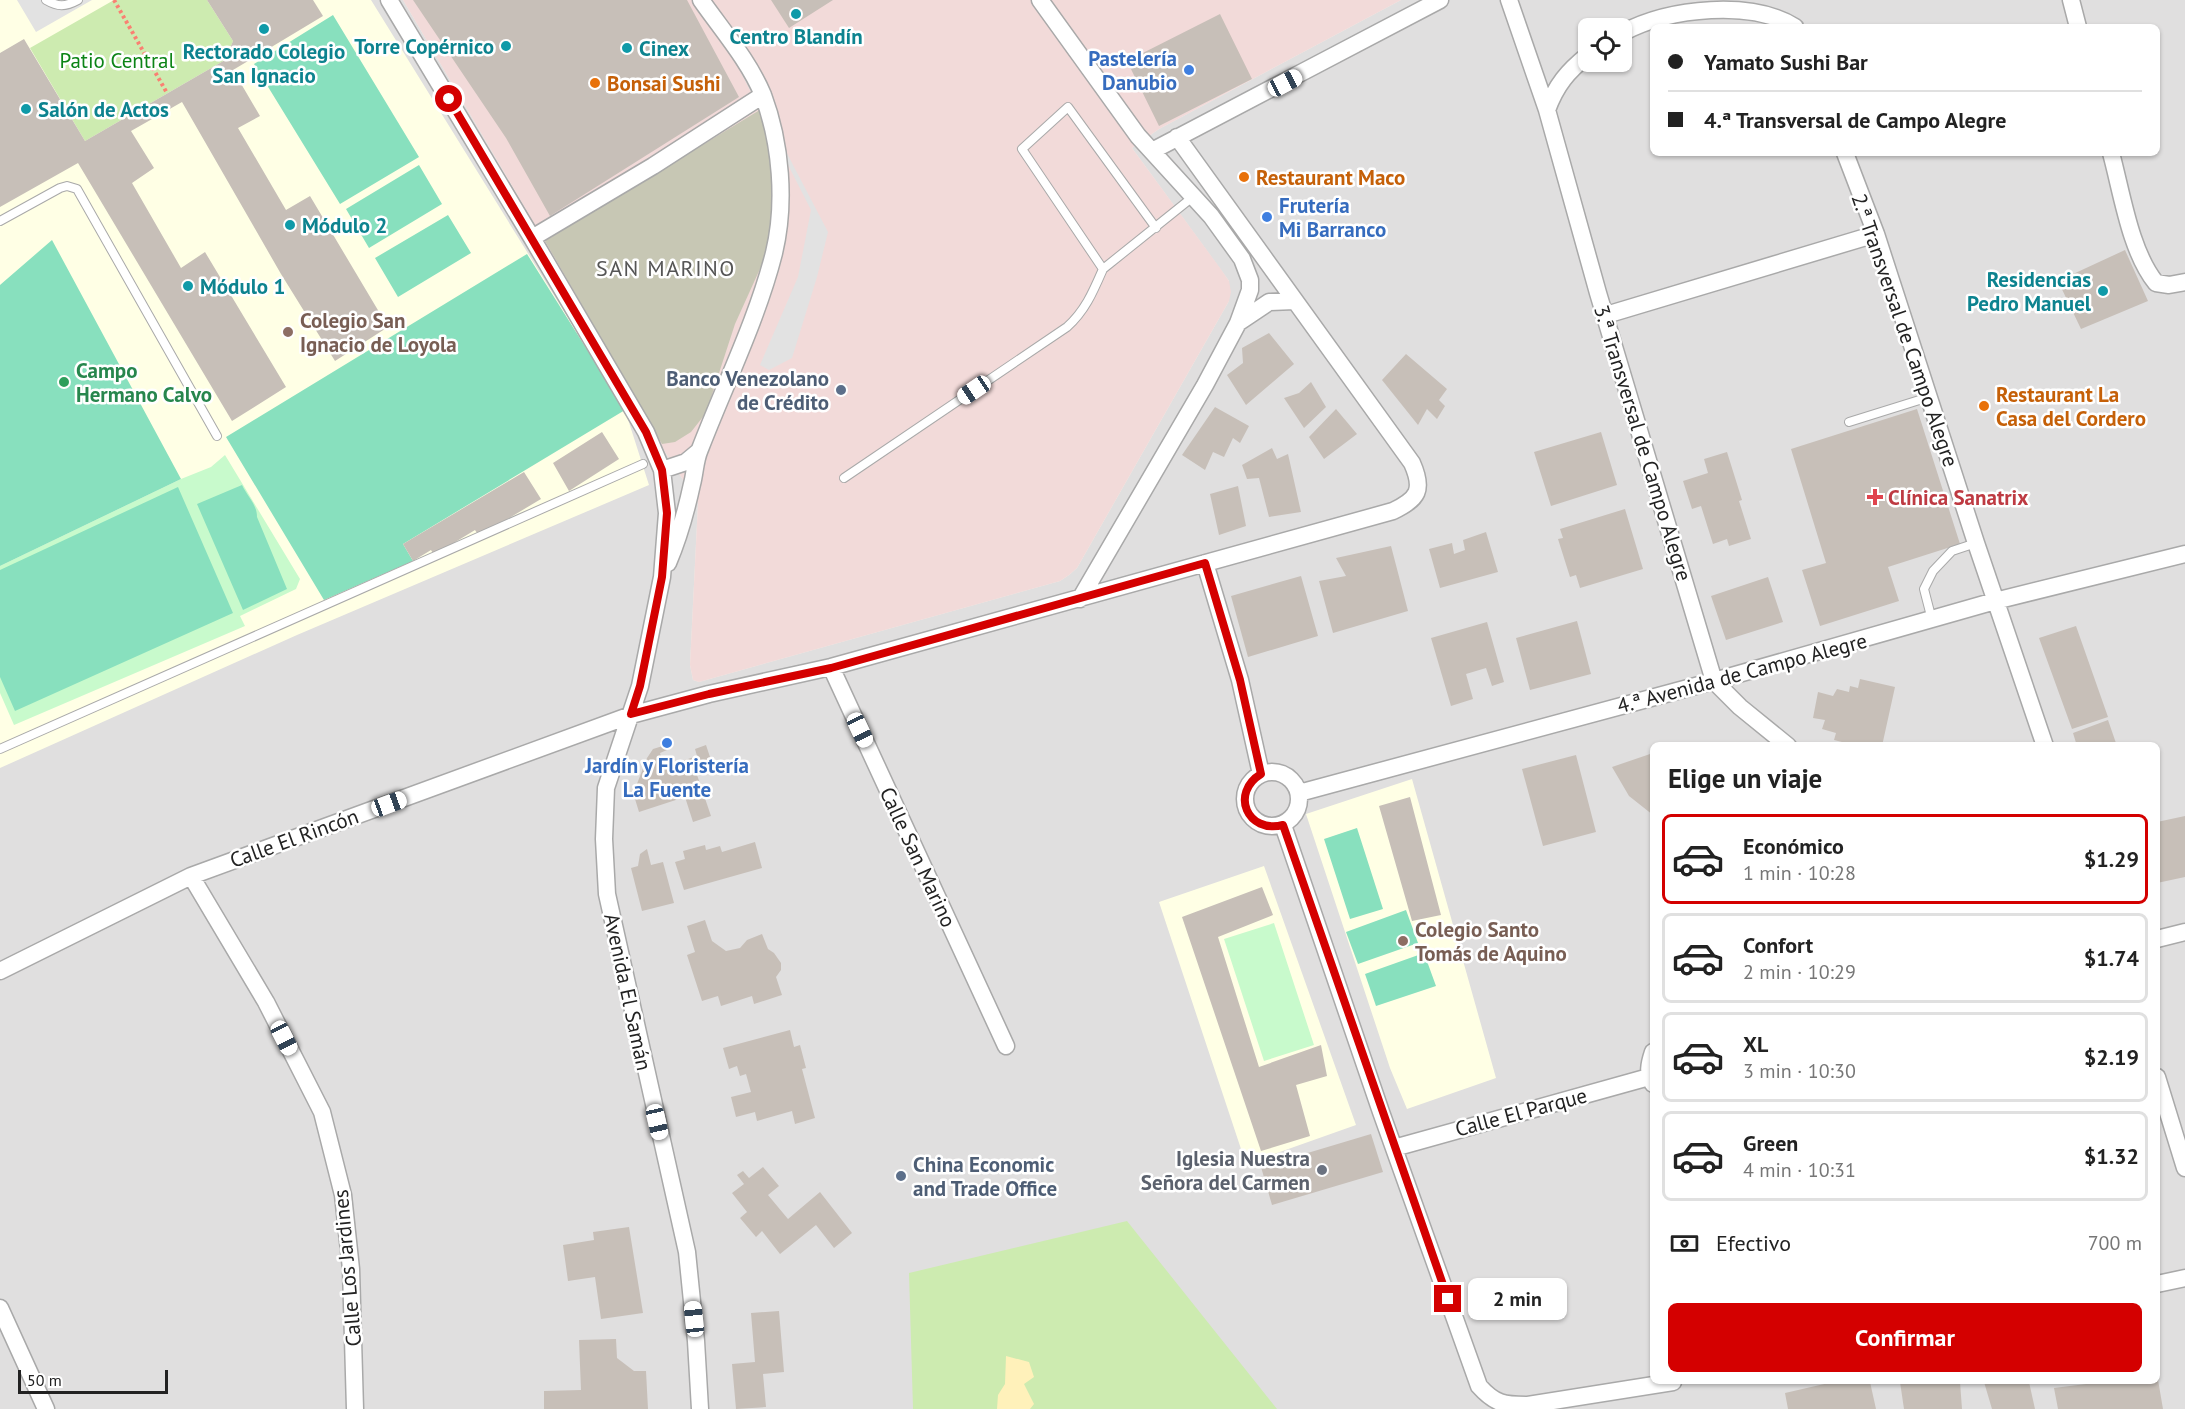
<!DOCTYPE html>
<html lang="es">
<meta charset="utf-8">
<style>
:root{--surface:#fff;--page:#f2f2f2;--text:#222;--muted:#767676;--line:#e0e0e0;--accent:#d40000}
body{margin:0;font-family:"PT Sans",sans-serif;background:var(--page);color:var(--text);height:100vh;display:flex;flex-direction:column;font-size:22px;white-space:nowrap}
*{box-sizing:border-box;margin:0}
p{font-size:20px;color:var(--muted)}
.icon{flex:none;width:33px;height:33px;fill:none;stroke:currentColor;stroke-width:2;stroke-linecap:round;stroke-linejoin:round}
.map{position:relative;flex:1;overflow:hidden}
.details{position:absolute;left:1650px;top:742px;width:510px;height:642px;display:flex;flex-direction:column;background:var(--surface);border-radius:9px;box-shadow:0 2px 4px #0004}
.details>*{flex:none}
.guide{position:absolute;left:1650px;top:24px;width:510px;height:132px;border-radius:9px;box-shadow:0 2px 4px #0004;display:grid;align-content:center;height:132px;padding:0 18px;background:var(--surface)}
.tools{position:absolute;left:1578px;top:18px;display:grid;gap:12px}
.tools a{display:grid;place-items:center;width:54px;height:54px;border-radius:9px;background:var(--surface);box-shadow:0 2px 4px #0004;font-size:30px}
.scale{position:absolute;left:18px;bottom:15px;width:150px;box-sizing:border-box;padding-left:6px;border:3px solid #222;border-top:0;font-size:16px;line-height:21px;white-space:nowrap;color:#222;-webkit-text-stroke:4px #fff;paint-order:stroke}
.end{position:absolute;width:27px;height:27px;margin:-14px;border:8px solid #d40000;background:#fff;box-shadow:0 0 0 3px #fff}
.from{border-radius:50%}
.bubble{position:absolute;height:42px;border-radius:9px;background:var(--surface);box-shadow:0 2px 4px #0004;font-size:20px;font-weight:600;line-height:42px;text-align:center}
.car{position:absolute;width:18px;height:36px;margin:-18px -9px;border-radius:8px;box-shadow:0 0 4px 2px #0007;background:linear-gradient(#fff 24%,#345 0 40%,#fff 0 76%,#345 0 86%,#fff 0)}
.guide b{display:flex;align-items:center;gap:21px;height:57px;font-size:22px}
.guide b+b{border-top:2px solid var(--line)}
.guide i{width:15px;height:15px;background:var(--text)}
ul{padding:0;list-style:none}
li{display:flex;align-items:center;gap:18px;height:90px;margin:0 12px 9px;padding:0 6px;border:3px solid var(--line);border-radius:9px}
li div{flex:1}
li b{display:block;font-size:22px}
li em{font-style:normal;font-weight:600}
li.selected{border-color:var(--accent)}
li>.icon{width:54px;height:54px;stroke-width:1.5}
h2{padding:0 18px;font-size:27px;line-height:72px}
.pay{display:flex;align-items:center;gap:15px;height:66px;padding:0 18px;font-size:22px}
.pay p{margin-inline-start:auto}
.button{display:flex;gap:12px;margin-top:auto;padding:12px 18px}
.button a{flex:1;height:69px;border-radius:9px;background:var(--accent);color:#fff;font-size:24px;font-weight:600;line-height:69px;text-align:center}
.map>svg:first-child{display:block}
.residential{fill:#e0dfdf;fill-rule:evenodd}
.commercial{fill:#f2dad9}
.education{fill:#ffffe5}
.construction{fill:#c7c7b4}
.grass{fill:#cdebb0}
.sand{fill:#fff1ba}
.park{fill:#c8facc}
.pitch{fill:#88e0be}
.parking{fill:#e2e2e2}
.building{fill:#c7bfb8}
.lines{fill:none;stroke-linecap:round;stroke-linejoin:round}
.service-casing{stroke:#a9a9a9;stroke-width:10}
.minor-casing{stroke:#a9a9a9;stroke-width:19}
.path{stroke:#fa8072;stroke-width:4;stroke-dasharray:3 3;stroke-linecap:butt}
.service{stroke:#fff;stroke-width:8}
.minor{stroke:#fff;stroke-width:16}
.route{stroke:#d40000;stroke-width:8}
.culture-dot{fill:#0f9aa8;stroke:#fff;stroke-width:2}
.shop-dot{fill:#3f7fe0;stroke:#fff;stroke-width:2}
.food-dot{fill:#e8710a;stroke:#fff;stroke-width:2}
.education-dot{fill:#8d6e63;stroke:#fff;stroke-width:2}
.leisure-dot{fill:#2e9e5b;stroke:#fff;stroke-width:2}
.service-dot{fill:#5c6f8a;stroke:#fff;stroke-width:2}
.health-dot{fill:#e0444e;stroke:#fff;stroke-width:2}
.worship-dot{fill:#6b7280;stroke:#fff;stroke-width:2}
.labels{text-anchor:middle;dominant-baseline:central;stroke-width:5;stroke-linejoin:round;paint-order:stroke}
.culture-label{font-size:21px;font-weight:bold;fill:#0d838f;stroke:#fff;text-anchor:start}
.shop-label{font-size:21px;font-weight:bold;fill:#366cbe;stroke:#fff;text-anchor:end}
.park-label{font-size:21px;fill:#0c8416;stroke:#fff}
.food-label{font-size:21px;font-weight:bold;fill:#c56008;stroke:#fff;text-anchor:start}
.education-label{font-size:21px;font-weight:bold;fill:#785e54;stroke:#fff;text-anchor:start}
.street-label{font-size:21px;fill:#222;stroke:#fff}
.leisure-label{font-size:21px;font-weight:bold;fill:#27864d;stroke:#fff;text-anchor:start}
.service-label{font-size:21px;font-weight:bold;fill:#4e5e75;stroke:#fff;text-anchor:end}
.health-label{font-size:21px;font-weight:bold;fill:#be3a42;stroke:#fff;text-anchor:start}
.worship-label{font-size:21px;font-weight:bold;fill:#5b616d;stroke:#fff;text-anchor:end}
.neighbourhood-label{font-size:22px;letter-spacing:1.5px;fill:#555;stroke:#fff}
</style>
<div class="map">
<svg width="2185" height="1409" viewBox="0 0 2185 1409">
<rect width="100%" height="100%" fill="#f2efe9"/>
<path class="residential" d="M0 0H403L645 412 665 452 698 503 690 665 693 680 699 682 1060 581 1069 575 1077 568 1229 301V281L1132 148 1159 129 1401 0H2185V1409H0ZM1653 27H2157V153H1653ZM1588 28H1622V62H1588ZM1653 746H2157V1382H1653Z"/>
<path class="commercial" d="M403 0H1401L1159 129 1132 148 1220 268 1229 281 1231 292 1229 301 1077 568 1069 575 1060 581 699 682 693 680 690 665 698 503 665 452 645 412Z"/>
<path class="education" d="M0 0H371L625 410 649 485 297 635 0 768Z
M1412 779 1496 1078 1407 1109 1390 1068 1306 814Z
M1264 866 1356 1125 1246 1164 1159 902Z"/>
<path class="construction" d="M763 108 776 185 769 249 735 324 706 413 691 432 675 442 662 444 545 241Z"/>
<path class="grass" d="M114 0H207L233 41 225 60 85 141 30 48Z
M1127 1221 1277 1409H913L909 1273Z"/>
<path class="sand" d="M1006 1356 1029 1362 1034 1377 1024 1384 1034 1404 1030 1409H997L998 1395 1005 1384Z"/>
<path class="park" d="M225 455 300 579 296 589 240 616 245 626 14 725 0 693V566L181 479 211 467Z
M1274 923 1314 1045 1264 1061 1224 939Z"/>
<path class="pitch" d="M333 15 419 157 340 204 254 64Z
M419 165 442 204 369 248 346 209Z
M448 215 471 253 398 297 375 258Z
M52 240 181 479 0 566V285Z
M527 254 625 410 403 544 413 561 324 600 226 437Z
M242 485C247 496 257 504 257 517L287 589 243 610 197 504Z
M178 487 233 613 15 711 0 677V570Z
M1357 828 1383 909 1350 919 1324 839Z
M1406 910 1418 943 1358 964 1346 932Z
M1424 953 1436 986 1376 1006 1365 974Z"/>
<path class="parking" d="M17 0H92L36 32Z
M704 0H707L828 232 817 277 792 358 769 370 760 365 798 277 811 210Z"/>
<path class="building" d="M207 0H313L323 16 233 70 260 116 238 128 286 210 310 196 388 327 335 361 281 274 182 102 131 131 154 168 132 183 181 268 205 252 286 387 232 421 78 163 0 207V53L24 39 85 141 225 60 233 41Z
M413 0H687L739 97 550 216 506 138Z
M771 0H833L789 28Z
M1220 14 1252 79 1159 126 1127 61Z
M2125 250 2148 301 2081 329 2058 281Z
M1269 333 1294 364 1246 405 1227 375 1243 363 1242 348Z
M1406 354 1447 389 1439 400 1445 406 1437 419 1427 409 1418 425 1382 380Z
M1311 382 1326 407 1304 428 1284 398 1299 393Z
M1215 407 1249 426 1240 443 1233 438 1224 457 1213 452 1205 470 1182 455Z
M1336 409 1357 434 1324 459 1309 437Z
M1917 409 1960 544 1888 567 1899 601 1820 626 1802 570 1826 563 1791 449Z
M602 432 619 459 569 491 553 463Z
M1601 432 1617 485 1551 506 1534 452Z
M1272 448 1277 459 1288 454 1301 512 1269 517 1259 478 1247 479 1242 465Z
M1727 452 1742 500 1739 501 1751 539 1729 546 1727 539 1713 544 1701 506 1692 509 1683 481 1708 473 1704 459Z
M524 472 541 499 479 536 475 530 434 555 431 550 413 561 403 544Z
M1238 486 1246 526 1219 535 1210 494Z
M1625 509 1643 569 1580 588 1576 575 1570 577 1558 539 1563 538 1560 529Z
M1486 532 1498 572 1440 588 1429 549 1452 543 1454 554 1465 550 1463 540Z
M1391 546 1408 611 1333 633 1319 581 1346 576 1336 558Z
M1301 576 1318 636 1248 657 1231 596Z
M1768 577 1783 622 1726 640 1711 596Z
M1577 621 1591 674 1530 690 1516 638Z
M1487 622 1504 682 1492 686 1486 668 1466 674 1473 699 1451 706 1431 638Z
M2076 626 2108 717 2072 729 2039 638Z
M1860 679 1895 687 1882 746H1858L1834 740 1836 733 1822 729 1825 720 1813 718 1818 692 1833 696 1837 689 1849 692 1850 686 1858 688Z
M2108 720 2117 746H2077L2073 733Z
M666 745 667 750 660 753 664 767 697 756 695 749 706 745 712 763 695 769 711 816 693 822 685 797 639 812 635 799V789L647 758 653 749Z
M1653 753V815L1629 796 1612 767Z
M1576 755 1596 832 1543 846 1522 769Z
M1410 797 1441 915 1412 921 1379 806Z
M2185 816V877L2157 883V822Z
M755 842 762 868 684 890 675 862 685 859 683 851 705 845 706 850 720 846 722 852Z
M647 849 651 865 663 862 674 903 642 911 631 868 638 866 640 854Z
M1262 887 1273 915 1218 937 1259 1067 1321 1045 1327 1076 1296 1085 1310 1136 1261 1151 1182 917Z
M705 920 712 941 726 951 740 948 747 940 762 934 768 949 774 953 781 963V970L776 977 782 995 754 1004 752 996 721 1006 718 996 702 1001 687 955 695 952 687 926Z
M790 1030 794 1047 800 1045 806 1068 802 1069 815 1118 795 1124 792 1111 757 1121 755 1112 736 1117 731 1097 751 1092 746 1074 740 1076 737 1066 729 1069 723 1048Z
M1371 1134 1383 1172 1272 1205 1261 1167Z
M763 1167 779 1186 768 1195 788 1219 820 1192 852 1233 834 1248 816 1225 780 1254 762 1231 756 1237 740 1218 747 1212 732 1193 744 1184 737 1175 743 1171 749 1178Z
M629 1227 643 1313 601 1319 595 1277 568 1281 563 1245 594 1240 593 1232Z
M779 1311 784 1372 763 1374 766 1407 736 1409 732 1364 755 1362 751 1313Z
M616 1339 617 1358 634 1371H646L648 1409H544V1391L581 1390 579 1340Z
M2157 1374 2163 1409H2058L2054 1388 2102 1382H2157Z
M1833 1382H1870L1876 1409H1788L1785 1393Z
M1900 1382H1960L1962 1409H1904Z
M1984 1382H2029L2035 1409H1992Z"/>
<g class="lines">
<g class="service-casing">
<path id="service" d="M46 0C58 7 65 7 78 0
M0 221 60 188 67 186 77 189 217 436
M1156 228 1068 107 1022 149 1103 269 1194 196
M1849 422 1929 397
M844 478 1067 327C1085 311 1093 292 1103 269
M1932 620 1924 589 1933 571 1952 551 1976 543
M0 749 643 464"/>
</g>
<g class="minor-casing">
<path id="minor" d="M389 0 532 238 646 432 662 470 667 513 662 577 640 686 606 788 604 839 607 894 687 1252 696 1341 700 1409
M1040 0 1138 136 1211 216 1242 259 1250 280V290L1238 323
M1509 0 1547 110 1598 293 1714 681 1740 707 1788 746
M2071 0 2078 27
M1622 33C1671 7 1752 0 1795 27
M1547 110C1556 85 1568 71 1588 55
M1152 151 1440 0
M1845 153 1876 234 1976 543 2045 746
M2111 153C2122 193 2130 251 2156 283L2169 285 2185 282
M532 238 653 166 763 95
M1606 315 1876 234
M662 470 686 462 698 452
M668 563C679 537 686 512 692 484 695 473 695 460 700 449 725 384 757 320 774 253 786 203 781 143 763 95 749 61 722 30 701 0
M1205 563 1240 680 1261 774
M1080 599 1205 385 1238 323 1269 302 1295 301
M831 667 1006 1046
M1245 799a27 27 0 1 1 54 0a27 27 0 1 1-54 0Z
M1299 793 1714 681 1995 601 2185 554
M1283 825 1381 1112 1479 1386C1495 1404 1504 1405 1528 1405L1673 1382
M191 876 266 1002 322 1112 343 1195 351 1269 355 1409
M2157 939 2185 932
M0 971 191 876 631 715 709 694 831 667 1393 511C1418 499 1424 490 1412 463L1177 137
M1653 1052C1649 1064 1647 1073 1653 1084
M2157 1077 2185 1168
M1394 1148 1649 1077
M2157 1284 2185 1278
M0 1308 46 1409"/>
</g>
<path class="path" d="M114 0 167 93"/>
<use href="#service" class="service"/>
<use href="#minor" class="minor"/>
</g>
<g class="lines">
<path class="route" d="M449 99 646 432 662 470 667 513 662 577 640 686 631 714 709 694 831 668 1205 563 1240 680 1261 774C1230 793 1247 834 1283 825L1448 1299"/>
</g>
<g class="culture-dot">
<circle cx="796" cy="14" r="6"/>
<circle cx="264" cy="29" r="6"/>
<circle cx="506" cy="46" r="6"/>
<circle cx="627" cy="48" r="6"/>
<circle cx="26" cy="109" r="6"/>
<circle cx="290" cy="225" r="6"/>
<circle cx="188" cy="286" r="6"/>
<circle cx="2103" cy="291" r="6"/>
</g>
<g class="shop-dot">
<circle cx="1189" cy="70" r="6"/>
<circle cx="1267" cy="217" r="6"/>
<circle cx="667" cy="743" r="6"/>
</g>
<g class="food-dot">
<circle cx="595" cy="83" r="6"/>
<circle cx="1244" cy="177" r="6"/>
<circle cx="1984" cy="406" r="6"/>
</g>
<g class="education-dot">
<circle cx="288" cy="332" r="6"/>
<circle cx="1403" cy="941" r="6"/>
</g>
<circle class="leisure-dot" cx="64" cy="382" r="6"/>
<g class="service-dot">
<circle cx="841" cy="390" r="6"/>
<circle cx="901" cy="1176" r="6"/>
</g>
<path class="health-dot" d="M1872 488h6v6h6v6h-6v6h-6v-6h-6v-6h6z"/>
<circle class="worship-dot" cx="1322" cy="1170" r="6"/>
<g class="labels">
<g class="culture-label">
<text x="796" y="36" text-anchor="middle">Centro Blandín</text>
<text x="494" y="46" text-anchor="end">Torre Copérnico</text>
<text x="639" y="48">Cinex</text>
<text x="264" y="51" text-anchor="middle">Rectorado Colegio<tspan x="264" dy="24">San Ignacio</tspan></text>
<text x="38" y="109">Salón de Actos</text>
<text x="302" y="225">Módulo 2</text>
<text x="2091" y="279" text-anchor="end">Residencias<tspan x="2091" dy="24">Pedro Manuel</tspan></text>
<text x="200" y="286">Módulo 1</text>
</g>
<g class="shop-label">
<text x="1177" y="58">Pastelería<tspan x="1177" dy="24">Danubio</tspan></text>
<text x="1279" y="205" text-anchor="start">Frutería<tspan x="1279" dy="24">Mi Barranco</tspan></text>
<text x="667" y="765" text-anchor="middle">Jardín y Floristería<tspan x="667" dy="24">La Fuente</tspan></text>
</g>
<g class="park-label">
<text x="117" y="60">Patio Central</text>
</g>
<g class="food-label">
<text x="607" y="83">Bonsai Sushi</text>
<text x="1256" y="177">Restaurant Maco</text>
<text x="1996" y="394">Restaurant La<tspan x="1996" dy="24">Casa del Cordero</tspan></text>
</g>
<g class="education-label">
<text x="300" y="320">Colegio San<tspan x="300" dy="24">Ignacio de Loyola</tspan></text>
<text x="1415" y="929">Colegio Santo<tspan x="1415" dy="24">Tomás de Aquino</tspan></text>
</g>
<g class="street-label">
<text transform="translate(1905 330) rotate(71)">2.ª Transversal de Campo Alegre</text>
<text transform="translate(1643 443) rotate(73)">3.ª Transversal de Campo Alegre</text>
<text transform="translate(1742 673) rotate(-15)">4.ª Avenida de Campo Alegre</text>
<text transform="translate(294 838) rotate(-20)">Calle El Rincón</text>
<text transform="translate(918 857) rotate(65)">Calle San Marino</text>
<text transform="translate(628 992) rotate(78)">Avenida El Samán</text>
<text transform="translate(1521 1112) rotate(-15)">Calle El Parque</text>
<text transform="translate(347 1268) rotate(-95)">Calle Los Jardines</text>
</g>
<g class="leisure-label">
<text x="76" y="370">Campo<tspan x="76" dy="24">Hermano Calvo</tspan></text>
</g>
<g class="service-label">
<text x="829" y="378">Banco Venezolano<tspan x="829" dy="24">de Crédito</tspan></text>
<text x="913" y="1164" text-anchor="start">China Economic<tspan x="913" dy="24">and Trade Office</tspan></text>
</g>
<g class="health-label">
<text x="1888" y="497">Clínica Sanatrix</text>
</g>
<g class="worship-label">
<text x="1310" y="1158">Iglesia Nuestra<tspan x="1310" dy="24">Señora del Carmen</tspan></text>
</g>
<g class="neighbourhood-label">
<text x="666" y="268">SAN MARINO</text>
</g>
</g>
</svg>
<div class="tools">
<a><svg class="icon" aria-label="locate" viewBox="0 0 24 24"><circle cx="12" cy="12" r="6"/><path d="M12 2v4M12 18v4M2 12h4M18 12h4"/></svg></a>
</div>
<div class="scale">50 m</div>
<i class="end from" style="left:449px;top:99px"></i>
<i class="end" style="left:1448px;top:1299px"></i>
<div class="bubble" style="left:1468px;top:1278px;width:99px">2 min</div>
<i class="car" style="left:1285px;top:83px;rotate:62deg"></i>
<i class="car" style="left:974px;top:390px;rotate:236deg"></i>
<i class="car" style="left:860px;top:730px;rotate:155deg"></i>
<i class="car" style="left:389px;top:804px;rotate:70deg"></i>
<i class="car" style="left:284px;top:1038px;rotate:153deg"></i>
<i class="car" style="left:657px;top:1122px;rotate:167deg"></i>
<i class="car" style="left:694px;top:1319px;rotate:354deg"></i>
<div class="guide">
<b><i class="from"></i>Yamato Sushi Bar</b>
<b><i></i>4.ª Transversal de Campo Alegre</b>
</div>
<section class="details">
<h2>Elige un viaje</h2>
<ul>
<li class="selected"><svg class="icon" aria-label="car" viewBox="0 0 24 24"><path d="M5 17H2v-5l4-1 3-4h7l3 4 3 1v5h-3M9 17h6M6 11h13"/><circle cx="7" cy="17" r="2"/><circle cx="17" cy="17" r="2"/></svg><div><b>Económico</b><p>1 min · 10:28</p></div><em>$1.29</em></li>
<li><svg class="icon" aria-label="car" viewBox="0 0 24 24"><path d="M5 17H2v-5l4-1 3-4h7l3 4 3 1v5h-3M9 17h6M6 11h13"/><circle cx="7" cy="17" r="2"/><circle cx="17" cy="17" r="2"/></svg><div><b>Confort</b><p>2 min · 10:29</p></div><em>$1.74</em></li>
<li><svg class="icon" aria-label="car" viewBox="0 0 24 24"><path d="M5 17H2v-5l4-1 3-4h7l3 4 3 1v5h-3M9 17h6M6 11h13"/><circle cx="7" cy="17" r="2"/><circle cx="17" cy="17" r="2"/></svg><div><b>XL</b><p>3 min · 10:30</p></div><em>$2.19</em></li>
<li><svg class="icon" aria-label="car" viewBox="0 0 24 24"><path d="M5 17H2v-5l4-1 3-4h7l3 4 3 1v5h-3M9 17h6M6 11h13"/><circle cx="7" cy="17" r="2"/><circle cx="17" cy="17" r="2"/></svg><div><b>Green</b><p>4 min · 10:31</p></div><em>$1.32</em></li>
</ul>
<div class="pay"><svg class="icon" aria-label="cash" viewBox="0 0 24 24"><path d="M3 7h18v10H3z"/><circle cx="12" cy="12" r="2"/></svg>Efectivo<p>700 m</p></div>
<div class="button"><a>Confirmar</a></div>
</section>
</div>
